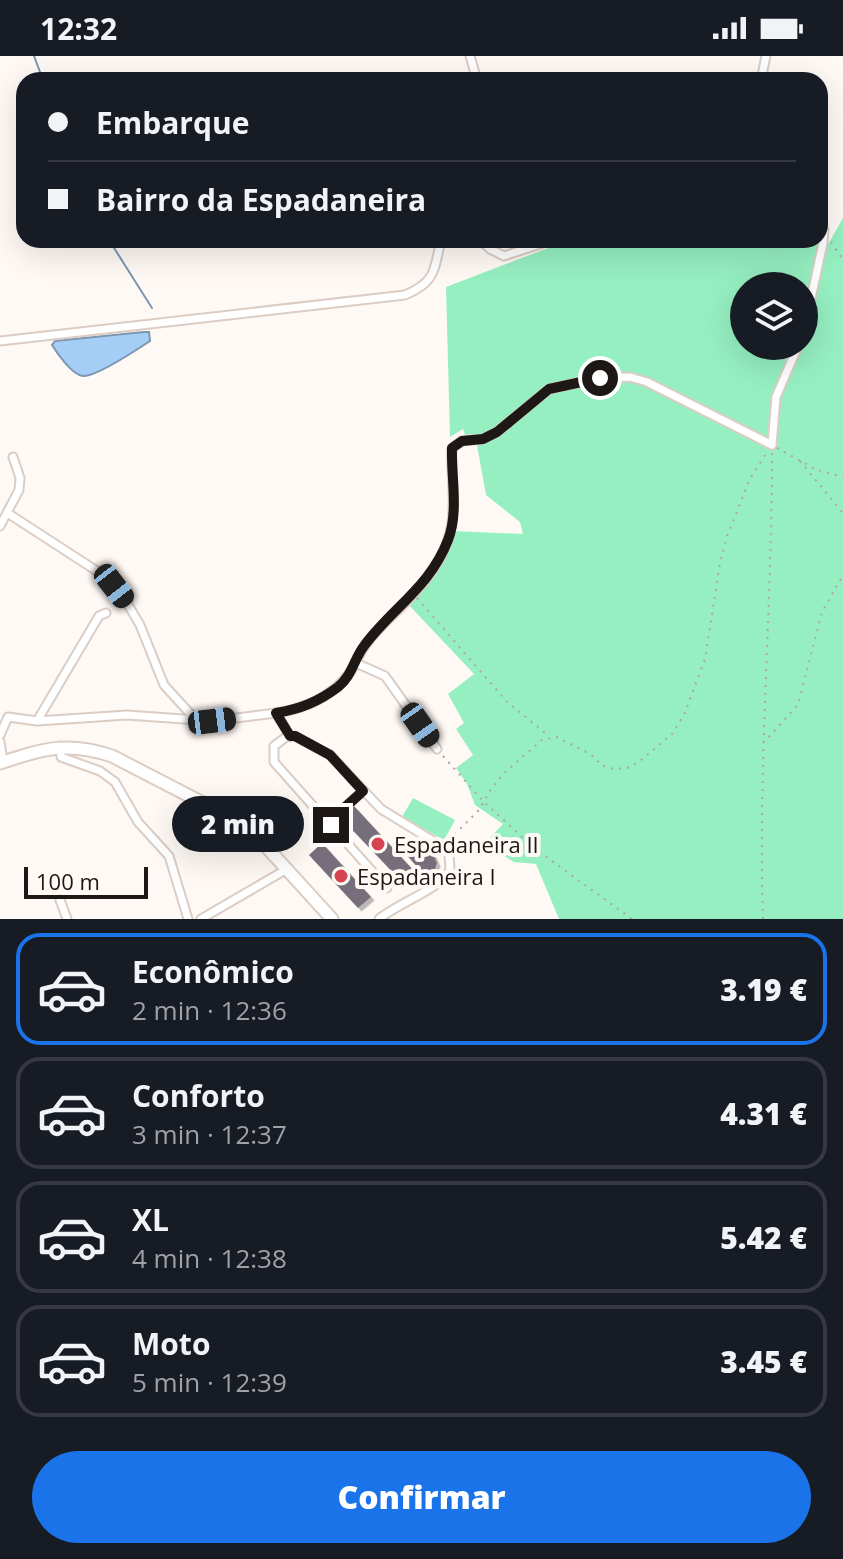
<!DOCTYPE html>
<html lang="pt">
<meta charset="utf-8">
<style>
:root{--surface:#171b24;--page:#20242c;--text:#f1f3f6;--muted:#9ea1a6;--line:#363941;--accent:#1a73e8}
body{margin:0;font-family:"Open Sans",sans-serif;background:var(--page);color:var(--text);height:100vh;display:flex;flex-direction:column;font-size:30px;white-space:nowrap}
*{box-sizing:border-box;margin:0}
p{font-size:26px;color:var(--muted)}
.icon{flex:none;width:44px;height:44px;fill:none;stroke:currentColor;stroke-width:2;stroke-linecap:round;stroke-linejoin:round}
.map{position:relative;height:863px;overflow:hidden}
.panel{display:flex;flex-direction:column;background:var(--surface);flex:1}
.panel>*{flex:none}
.hud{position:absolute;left:16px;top:16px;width:812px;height:176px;border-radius:24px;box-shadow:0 8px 32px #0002;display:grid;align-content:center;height:176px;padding:0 32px;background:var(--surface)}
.fabs{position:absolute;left:730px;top:216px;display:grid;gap:16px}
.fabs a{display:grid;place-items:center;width:88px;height:88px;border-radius:50%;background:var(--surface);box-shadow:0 8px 32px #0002;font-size:40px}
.scale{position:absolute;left:24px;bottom:20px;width:124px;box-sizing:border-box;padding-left:8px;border:4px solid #1d1815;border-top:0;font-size:22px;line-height:28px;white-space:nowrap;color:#1d1815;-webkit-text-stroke:6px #fff9f5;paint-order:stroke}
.end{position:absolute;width:36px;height:36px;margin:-18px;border:10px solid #1d1815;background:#fff;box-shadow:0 0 0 4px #fff}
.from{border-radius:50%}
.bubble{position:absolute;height:56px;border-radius:28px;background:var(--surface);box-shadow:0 8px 32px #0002;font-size:26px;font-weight:800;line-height:56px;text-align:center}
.car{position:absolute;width:24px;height:48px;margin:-24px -12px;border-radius:10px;box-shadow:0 0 6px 2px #0007;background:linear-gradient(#222 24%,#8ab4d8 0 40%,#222 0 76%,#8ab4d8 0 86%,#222 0)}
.hud b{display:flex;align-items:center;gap:28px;height:76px;font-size:30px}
.hud b+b{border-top:2px solid var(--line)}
.hud i{width:20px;height:20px;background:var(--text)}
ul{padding:14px 0 0;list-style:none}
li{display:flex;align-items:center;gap:24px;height:112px;margin:0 16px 12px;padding:0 16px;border:4px solid var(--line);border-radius:24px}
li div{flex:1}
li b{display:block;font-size:30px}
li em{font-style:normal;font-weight:800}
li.selected{border-color:var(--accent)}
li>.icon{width:72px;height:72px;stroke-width:1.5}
.cta{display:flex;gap:16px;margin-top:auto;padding:16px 32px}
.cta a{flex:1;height:92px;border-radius:48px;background:var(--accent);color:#fff;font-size:32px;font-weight:800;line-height:92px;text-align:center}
.status{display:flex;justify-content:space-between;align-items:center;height:56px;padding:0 40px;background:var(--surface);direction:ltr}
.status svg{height:22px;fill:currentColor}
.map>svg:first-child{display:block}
.green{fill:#95efc1;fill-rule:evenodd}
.water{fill:#a4cef5;stroke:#7c97b2;stroke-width:2}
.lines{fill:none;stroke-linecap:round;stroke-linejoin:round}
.stream{stroke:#7c97b2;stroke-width:2}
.building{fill:#766e7a;filter:url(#shadow)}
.minor-casing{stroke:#dbcdc3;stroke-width:11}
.primary-casing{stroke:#dbcdc3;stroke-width:15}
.path{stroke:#ada7a3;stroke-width:2;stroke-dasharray:2 6;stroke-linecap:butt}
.minor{stroke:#fff;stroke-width:7}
.primary{stroke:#fff;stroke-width:11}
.route{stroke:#1d1815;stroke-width:10}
.poi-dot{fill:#d44451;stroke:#fff9f5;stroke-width:3}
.labels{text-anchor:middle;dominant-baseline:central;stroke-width:8;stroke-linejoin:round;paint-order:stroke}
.poi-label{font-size:22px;fill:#1d1815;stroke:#fff9f5;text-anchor:start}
</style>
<div class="status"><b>12:32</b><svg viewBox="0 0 49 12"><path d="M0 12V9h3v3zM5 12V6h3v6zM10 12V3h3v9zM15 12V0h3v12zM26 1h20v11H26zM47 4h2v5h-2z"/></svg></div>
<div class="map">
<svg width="843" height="863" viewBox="0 0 843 863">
<defs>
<filter id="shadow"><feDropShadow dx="3.5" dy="3.5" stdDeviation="0" flood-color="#0004"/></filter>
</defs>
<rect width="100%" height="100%" fill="#fff9f5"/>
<path class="green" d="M843 162V863H559L536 808 514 806 484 788 503 768 475 749 467 728 456 712 473 699 456 673 464 667 448 638 474 618 408 548C429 527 448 505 453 475L523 478 520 466 486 439 475 378 465 379 463 373 450 381 446 231 569 184H820V177L827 190ZM744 230H804V290H744Z
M413 742 455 764 444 784 402 761Z"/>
<path class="water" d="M144 276H149L150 285C138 293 96 321 83 320 72 319 57 297 52 289L55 285Z"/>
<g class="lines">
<path class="stream" d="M34 0 43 24
M109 184 152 252"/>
</g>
<path class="building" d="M354 750 414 815 402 826 341 762Z
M322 787 371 841 358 852 309 799Z
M412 788 433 798 437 807 434 816 416 824 419 813 404 796Z"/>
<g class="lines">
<g class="minor-casing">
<path id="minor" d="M470 0 477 24
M761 24 766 0
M480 184 490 193 504 200 552 184
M804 275 823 187 824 174 820 166
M0 285 405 239C436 226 434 214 441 184
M9 458 103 519 127 547 140 569 164 629 195 663
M0 470 19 434 20 422 13 401
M356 607C364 584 385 567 402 550 428 525 453 491 453 454 454 433 451 413 452 392L462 385 483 383 497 376 549 333 600 322 630 321 647 326 772 389 776 341 798 290
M276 657C309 652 339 637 356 607L385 620 437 693
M37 665 99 560 106 557
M0 679 8 661 37 665 127 659 212 665 276 657 290 680
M0 686 3 705
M60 690 61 701 100 715 115 726 138 766 169 800 188 863
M363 735 332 763 331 769 387 832
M321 759 274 706V690L286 681 295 680 330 699 381 753 443 791 449 799 450 813C443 832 398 847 379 863
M60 844 67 863
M201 863 287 813"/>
</g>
<g class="primary-casing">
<path id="primary" d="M0 707C43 693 67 685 112 700L232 762 251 774 332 863"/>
</g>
<path class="path" d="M831 186 843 204
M777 392 817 414 843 421
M800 405 843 457
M417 542 507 646 548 679
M763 687 798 649 822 556 843 519
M443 700 484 746 534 792 632 863
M449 784 479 754 491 733 504 717 542 684 557 681 590 698 603 710 614 713 627 712 640 705 672 678 684 659 705 603 720 507 727 480 750 423 767 396
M763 863C758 707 772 552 772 396"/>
<use href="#minor" class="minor"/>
<use href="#primary" class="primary"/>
</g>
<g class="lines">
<path class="route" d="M331 769 332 763 363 735 330 699 295 680H290L276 657C300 653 318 646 338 631 352 620 354 603 364 590 392 552 430 531 448 484 459 456 451 421 452 392L462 385 483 383 497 376 549 333 600 322"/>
</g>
<g class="poi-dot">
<circle cx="378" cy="788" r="8"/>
<circle cx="341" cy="820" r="8"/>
</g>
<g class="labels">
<g class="poi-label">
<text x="394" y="788">Espadaneira II</text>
<text x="357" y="820">Espadaneira I</text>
</g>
</g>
</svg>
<div class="fabs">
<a><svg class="icon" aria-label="layers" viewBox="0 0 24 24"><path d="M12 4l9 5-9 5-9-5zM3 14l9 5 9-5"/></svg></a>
</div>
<div class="scale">100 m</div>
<i class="end from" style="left:600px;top:322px"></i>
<i class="end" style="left:331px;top:769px"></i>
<div class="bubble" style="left:172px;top:740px;width:132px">2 min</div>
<i class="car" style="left:114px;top:530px;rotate:142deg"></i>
<i class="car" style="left:212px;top:665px;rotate:83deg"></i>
<i class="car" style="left:420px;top:669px;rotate:145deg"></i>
<div class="hud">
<b><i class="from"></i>Embarque</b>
<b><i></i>Bairro da Espadaneira</b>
</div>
</div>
<section class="panel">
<ul>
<li class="selected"><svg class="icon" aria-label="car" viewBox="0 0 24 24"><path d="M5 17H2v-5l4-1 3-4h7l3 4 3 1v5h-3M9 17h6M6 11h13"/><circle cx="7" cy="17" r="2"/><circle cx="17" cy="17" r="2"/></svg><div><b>Econômico</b><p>2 min · 12:36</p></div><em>3.19 €</em></li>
<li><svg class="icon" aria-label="car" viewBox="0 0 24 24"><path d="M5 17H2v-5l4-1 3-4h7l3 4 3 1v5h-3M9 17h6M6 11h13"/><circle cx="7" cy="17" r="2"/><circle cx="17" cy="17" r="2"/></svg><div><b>Conforto</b><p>3 min · 12:37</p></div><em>4.31 €</em></li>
<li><svg class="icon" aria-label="car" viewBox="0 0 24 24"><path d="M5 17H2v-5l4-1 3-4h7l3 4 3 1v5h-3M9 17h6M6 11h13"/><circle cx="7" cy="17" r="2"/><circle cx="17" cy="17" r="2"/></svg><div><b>XL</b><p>4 min · 12:38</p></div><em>5.42 €</em></li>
<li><svg class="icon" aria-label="car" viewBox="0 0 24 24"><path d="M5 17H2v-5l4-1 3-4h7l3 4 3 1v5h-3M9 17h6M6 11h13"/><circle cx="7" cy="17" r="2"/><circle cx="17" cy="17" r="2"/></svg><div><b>Moto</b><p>5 min · 12:39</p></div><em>3.45 €</em></li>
</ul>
<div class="cta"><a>Confirmar</a></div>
</section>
